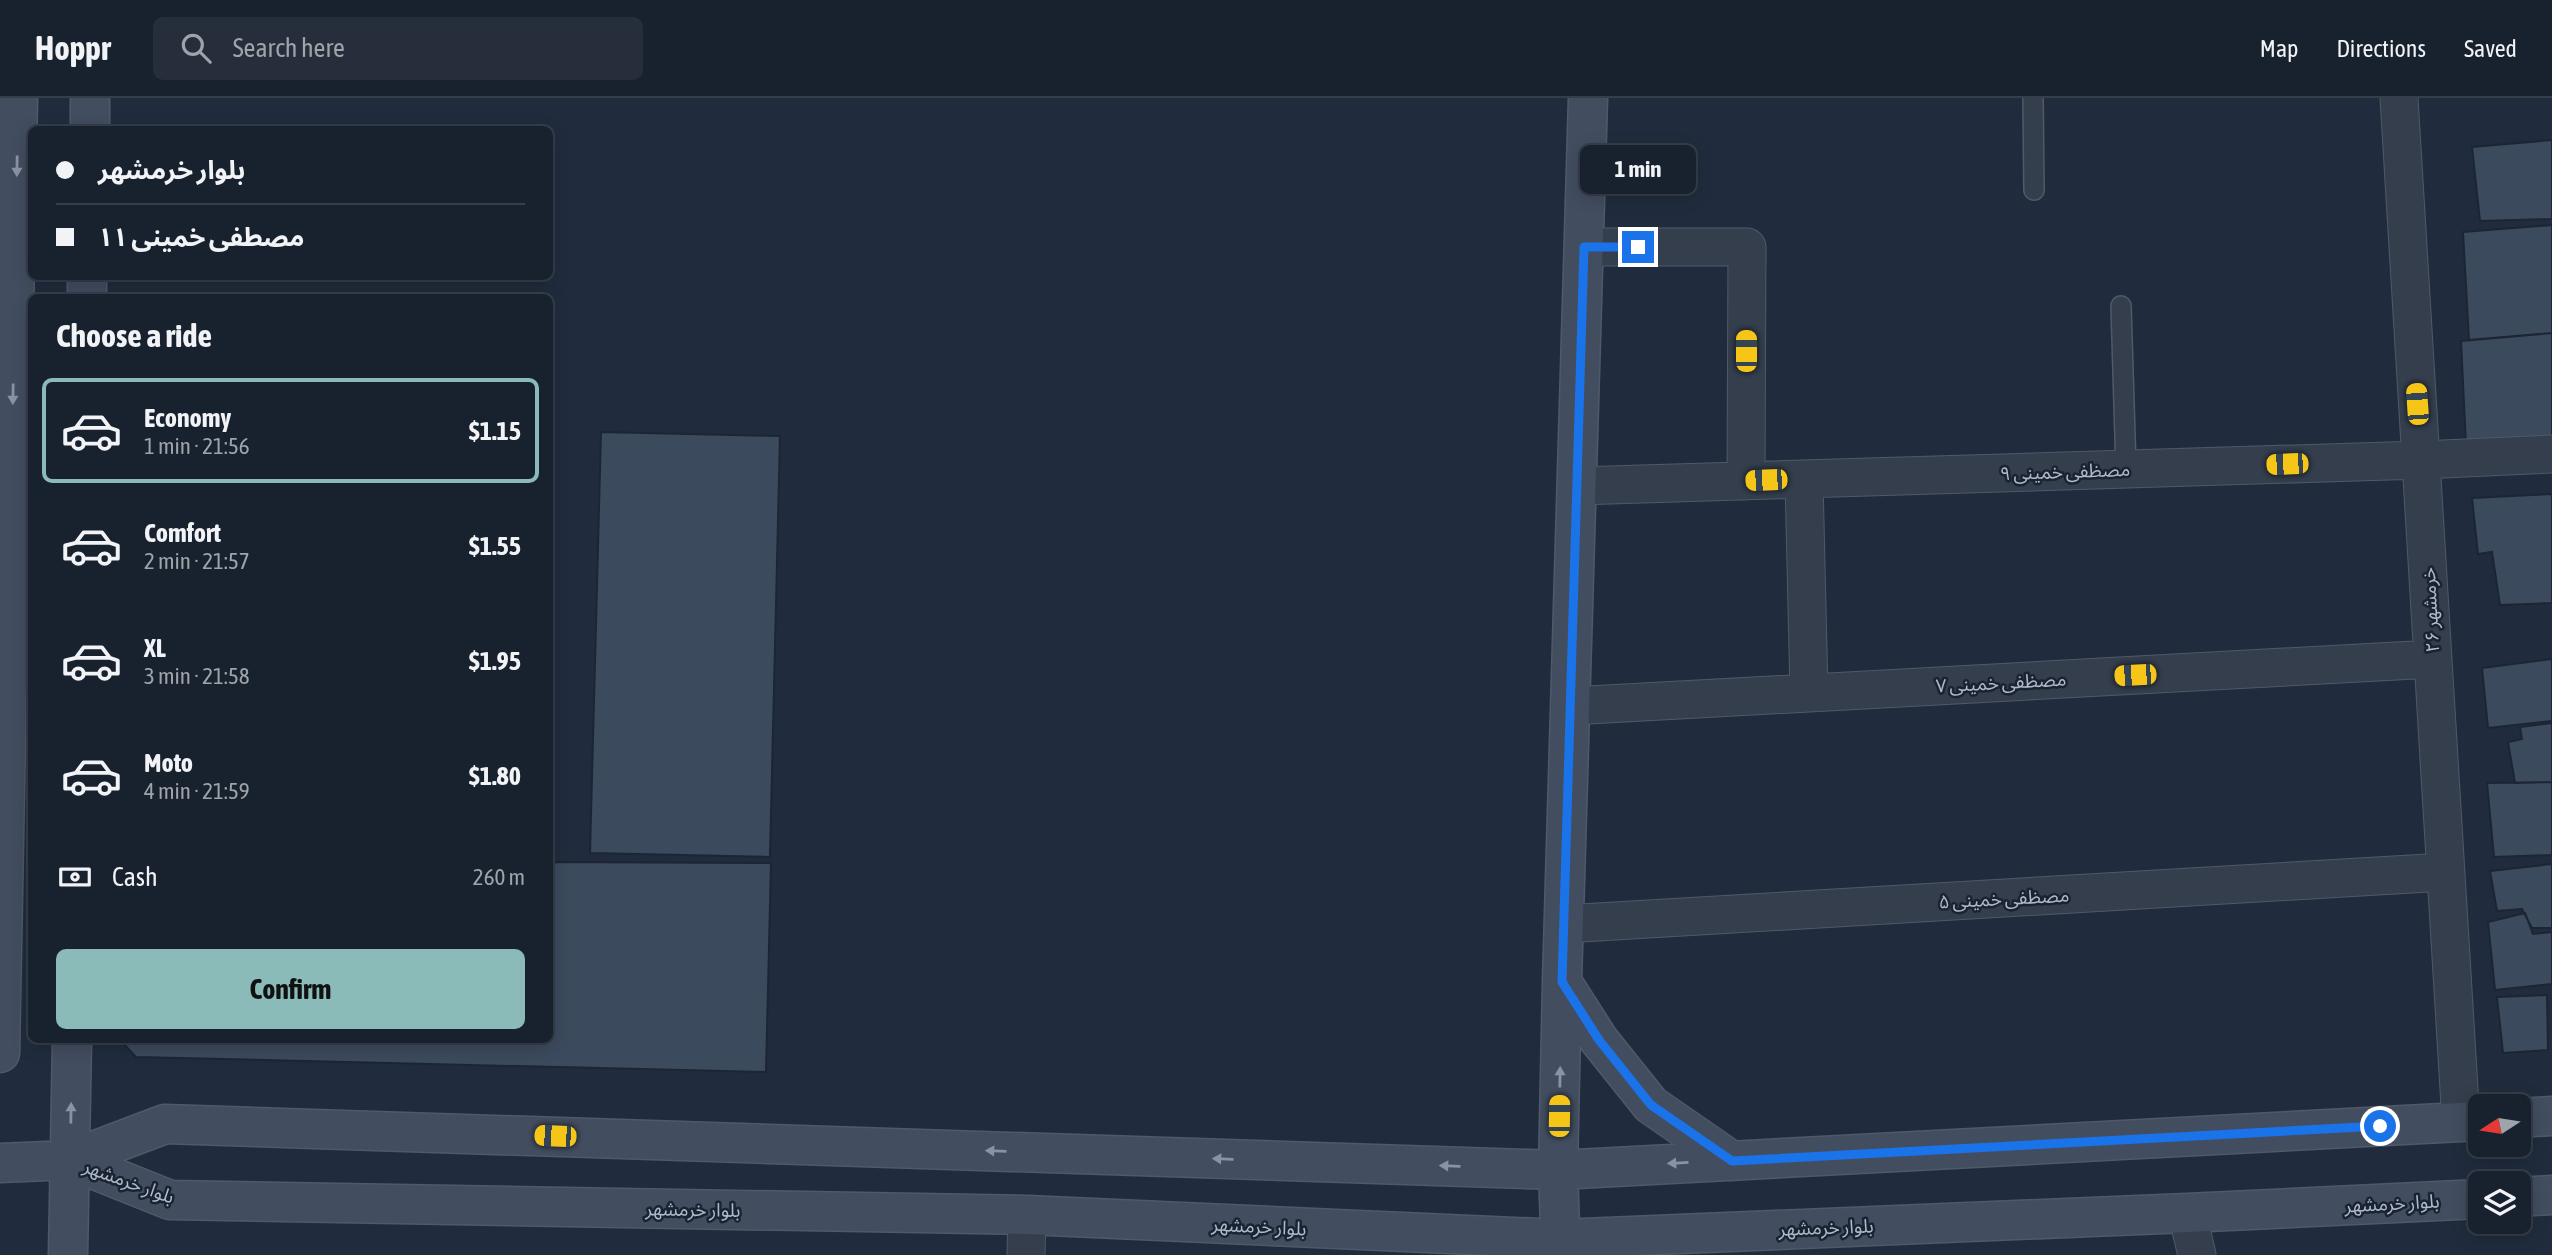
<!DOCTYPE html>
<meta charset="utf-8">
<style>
:root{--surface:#18212e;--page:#252e3a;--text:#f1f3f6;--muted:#9fa3aa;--line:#363e4a;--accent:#8bbbb9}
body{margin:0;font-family:"Asap Condensed","Noto Sans Arabic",sans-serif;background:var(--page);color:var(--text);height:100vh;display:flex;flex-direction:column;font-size:26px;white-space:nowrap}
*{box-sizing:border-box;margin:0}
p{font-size:23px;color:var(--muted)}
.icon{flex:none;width:38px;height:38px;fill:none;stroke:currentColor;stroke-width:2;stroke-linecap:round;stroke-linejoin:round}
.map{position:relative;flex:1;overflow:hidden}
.side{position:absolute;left:28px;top:196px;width:525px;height:749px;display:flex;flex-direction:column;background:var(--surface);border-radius:10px;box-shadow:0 4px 18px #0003,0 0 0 2px var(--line)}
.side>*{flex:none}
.hud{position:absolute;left:28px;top:28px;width:525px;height:154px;border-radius:10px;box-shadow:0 4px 18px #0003,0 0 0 2px var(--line);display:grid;align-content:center;height:154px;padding:0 28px;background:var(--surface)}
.needle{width:46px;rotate:258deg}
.buttons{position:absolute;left:2468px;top:996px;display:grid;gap:14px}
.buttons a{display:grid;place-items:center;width:63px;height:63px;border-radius:10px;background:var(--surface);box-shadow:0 4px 18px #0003,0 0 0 2px var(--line);font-size:35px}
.end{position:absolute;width:32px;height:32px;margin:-16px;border:9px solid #1a73e8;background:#fff;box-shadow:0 0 0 4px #fff}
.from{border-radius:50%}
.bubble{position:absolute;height:49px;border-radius:10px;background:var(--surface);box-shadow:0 4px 18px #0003,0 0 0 2px var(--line);font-size:23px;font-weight:700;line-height:49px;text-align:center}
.car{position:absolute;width:21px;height:42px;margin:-21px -10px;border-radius:9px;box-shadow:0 0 5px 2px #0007;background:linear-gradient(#f5c518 24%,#345 0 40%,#f5c518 0 76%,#345 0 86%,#f5c518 0)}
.hud b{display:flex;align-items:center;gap:24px;height:66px;font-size:26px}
.hud b+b{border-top:2px solid var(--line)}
.hud i{width:18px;height:18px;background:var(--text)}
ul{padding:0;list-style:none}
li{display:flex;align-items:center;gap:21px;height:105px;margin:0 14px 10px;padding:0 14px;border:4px solid transparent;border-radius:10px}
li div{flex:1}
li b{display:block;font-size:26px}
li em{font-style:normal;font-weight:700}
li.active{border-color:var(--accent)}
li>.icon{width:63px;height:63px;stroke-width:1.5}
h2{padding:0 28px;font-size:32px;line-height:84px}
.pay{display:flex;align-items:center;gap:18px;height:77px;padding:0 28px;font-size:26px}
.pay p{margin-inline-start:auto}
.button{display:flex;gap:14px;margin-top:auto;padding:14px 28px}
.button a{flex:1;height:80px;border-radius:10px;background:var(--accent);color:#111;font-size:28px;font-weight:700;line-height:80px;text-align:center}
header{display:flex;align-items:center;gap:42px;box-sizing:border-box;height:98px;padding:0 35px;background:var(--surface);border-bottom:2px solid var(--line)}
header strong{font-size:33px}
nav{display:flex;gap:38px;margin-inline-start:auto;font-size:24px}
.search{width:490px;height:63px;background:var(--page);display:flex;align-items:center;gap:18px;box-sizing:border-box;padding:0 24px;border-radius:10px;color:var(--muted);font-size:26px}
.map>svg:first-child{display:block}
.building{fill:#3c4a5d;stroke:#1c2534;stroke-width:2}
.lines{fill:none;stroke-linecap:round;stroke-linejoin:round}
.service-casing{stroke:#505968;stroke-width:22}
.minor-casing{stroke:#505968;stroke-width:39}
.secondary-casing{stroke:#505968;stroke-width:41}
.service{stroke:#343e4d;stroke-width:19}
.minor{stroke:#343e4d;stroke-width:37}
.secondary{stroke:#424d60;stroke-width:38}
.oneway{fill:#8a93a4}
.route{stroke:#1a73e8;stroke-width:9}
.labels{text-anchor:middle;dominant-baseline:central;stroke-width:5;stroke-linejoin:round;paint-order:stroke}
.street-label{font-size:19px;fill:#b0b9c9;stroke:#1a2332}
</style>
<header>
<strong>Hoppr</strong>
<div class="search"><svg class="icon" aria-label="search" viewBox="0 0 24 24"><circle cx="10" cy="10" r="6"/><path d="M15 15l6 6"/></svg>Search here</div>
<nav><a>Map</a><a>Directions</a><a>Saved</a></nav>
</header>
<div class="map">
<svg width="2552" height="1157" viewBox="0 0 2552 1157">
<rect width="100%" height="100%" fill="#202c3d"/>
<path class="building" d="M2552 42V121L2480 123 2472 49Z
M2552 127V235L2469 242 2463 134Z
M2552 235V343L2466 347 2461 243Z
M601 334 780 338 770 759 590 755Z
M2552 396V505L2500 507 2492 454 2478 456 2472 400Z
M2552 561V623L2488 630 2482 570Z
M2552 625V684L2515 685 2508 644 2522 641 2520 629Z
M2552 684V757L2494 759 2487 685Z
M550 764 771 765 766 974 136 959 120 942H550Z
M2552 766V830H2532L2522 811 2497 813 2490 773Z
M2525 815 2533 836 2552 834V886L2495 892 2488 824Z
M2547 897 2548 952 2503 955 2497 899Z"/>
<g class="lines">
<g class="service-casing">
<path id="service" d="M2033 0 2034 92
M2121 208 2126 371"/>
</g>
<g class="minor-casing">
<path id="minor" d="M2399 0 2461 1024
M1584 149H1747L1746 383
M1804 381 1809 595
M1577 388 2421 362 2552 356
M1570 608 2433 561
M1564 826 2445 774
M2187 1115 2197 1157
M1026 1157 1027 1117"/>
</g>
<g class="secondary-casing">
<path id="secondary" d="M90 32V0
M87 200V178
M1562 884 1599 942 1651 1007 1732 1063
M0 955 18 0
M2518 1020 2552 1018
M2480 1023 1558 1072 165 1026 70 1062 170 1102 1027 1117 1560 1141 2187 1115 2480 1101
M0 1065 70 1062
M2518 1099 2552 1097
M68 1157 72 942
M1561 1157 1558 1072 1562 884 1588 0"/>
</g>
<use href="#service" class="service"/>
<use href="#minor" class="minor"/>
<use href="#secondary" class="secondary"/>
</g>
<defs><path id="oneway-solid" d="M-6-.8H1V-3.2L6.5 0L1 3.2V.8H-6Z" transform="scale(1.75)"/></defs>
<g class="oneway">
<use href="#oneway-solid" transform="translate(17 68) rotate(91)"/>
<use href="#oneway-solid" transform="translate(13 296) rotate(91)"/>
<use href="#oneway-solid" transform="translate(1560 979) rotate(-89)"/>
<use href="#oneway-solid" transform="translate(71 1015) rotate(-89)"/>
<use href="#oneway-solid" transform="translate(996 1053) rotate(-178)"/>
<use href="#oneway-solid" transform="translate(1223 1061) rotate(-178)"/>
<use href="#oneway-solid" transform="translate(1678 1065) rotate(177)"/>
<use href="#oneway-solid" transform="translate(1450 1068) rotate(-178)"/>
</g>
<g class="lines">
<path class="route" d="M1638 149H1584L1562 884 1599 942 1651 1007 1732 1063 2380 1028"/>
</g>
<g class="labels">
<g class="street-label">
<text transform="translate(2065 373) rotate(-2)">مصظفی خمینی ۹</text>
<text transform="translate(2430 512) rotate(-93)">خرمشهر ۲۶</text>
<text transform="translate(2001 584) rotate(-3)">مصظفی خمینی ۷</text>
<text transform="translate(2004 800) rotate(-3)">مصظفی خمینی ۵</text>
<text transform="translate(129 1083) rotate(20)">بلوار خرمشهر</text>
<text transform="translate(2392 1105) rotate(-3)">بلوار خرمشهر</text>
<text transform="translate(693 1111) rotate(1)">بلوار خرمشهر</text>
<text transform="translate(1259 1128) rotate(3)">بلوار خرمشهر</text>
<text transform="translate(1826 1129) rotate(-2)">بلوار خرمشهر</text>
</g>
</g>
</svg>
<div class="buttons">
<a><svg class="needle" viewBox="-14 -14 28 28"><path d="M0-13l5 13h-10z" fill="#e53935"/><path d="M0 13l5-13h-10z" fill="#9fa3aa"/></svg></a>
<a><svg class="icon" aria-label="layers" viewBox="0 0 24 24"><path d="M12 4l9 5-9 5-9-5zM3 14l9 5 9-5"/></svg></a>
</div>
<i class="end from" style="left:2380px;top:1028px"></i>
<i class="end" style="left:1638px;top:149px"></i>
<div class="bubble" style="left:1580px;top:47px;width:116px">1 min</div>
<i class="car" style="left:1746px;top:253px;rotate:0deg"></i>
<i class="car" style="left:2417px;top:306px;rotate:356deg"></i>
<i class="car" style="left:2287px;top:366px;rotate:268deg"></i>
<i class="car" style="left:1766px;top:382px;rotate:268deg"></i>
<i class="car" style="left:2135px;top:577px;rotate:267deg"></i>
<i class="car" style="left:1559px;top:1018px;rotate:1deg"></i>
<i class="car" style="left:555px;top:1038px;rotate:272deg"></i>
<div class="hud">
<b><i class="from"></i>بلوار خرمشهر</b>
<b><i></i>مصطفی خمینی ۱۱</b>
</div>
<section class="side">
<h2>Choose a ride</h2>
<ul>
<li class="active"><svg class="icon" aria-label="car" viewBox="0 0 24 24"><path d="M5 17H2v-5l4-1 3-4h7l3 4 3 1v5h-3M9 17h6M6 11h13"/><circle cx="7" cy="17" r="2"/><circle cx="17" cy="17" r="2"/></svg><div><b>Economy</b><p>1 min · 21:56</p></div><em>$1.15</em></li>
<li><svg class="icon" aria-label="car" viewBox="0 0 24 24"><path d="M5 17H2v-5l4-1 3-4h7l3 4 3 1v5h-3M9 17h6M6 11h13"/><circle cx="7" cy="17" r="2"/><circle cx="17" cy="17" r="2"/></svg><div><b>Comfort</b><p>2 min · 21:57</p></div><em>$1.55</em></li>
<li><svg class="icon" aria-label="car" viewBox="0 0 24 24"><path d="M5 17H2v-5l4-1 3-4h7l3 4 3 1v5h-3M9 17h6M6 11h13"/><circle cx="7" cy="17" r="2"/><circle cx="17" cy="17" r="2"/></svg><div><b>XL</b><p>3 min · 21:58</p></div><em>$1.95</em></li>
<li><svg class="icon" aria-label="car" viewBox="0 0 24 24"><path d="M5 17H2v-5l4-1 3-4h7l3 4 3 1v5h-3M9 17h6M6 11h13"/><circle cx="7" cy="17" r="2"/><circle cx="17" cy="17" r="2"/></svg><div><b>Moto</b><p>4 min · 21:59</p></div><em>$1.80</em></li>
</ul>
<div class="pay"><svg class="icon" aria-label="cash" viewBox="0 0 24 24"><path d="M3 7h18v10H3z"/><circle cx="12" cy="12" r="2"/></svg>Cash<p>260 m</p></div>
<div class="button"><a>Confirm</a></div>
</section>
</div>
